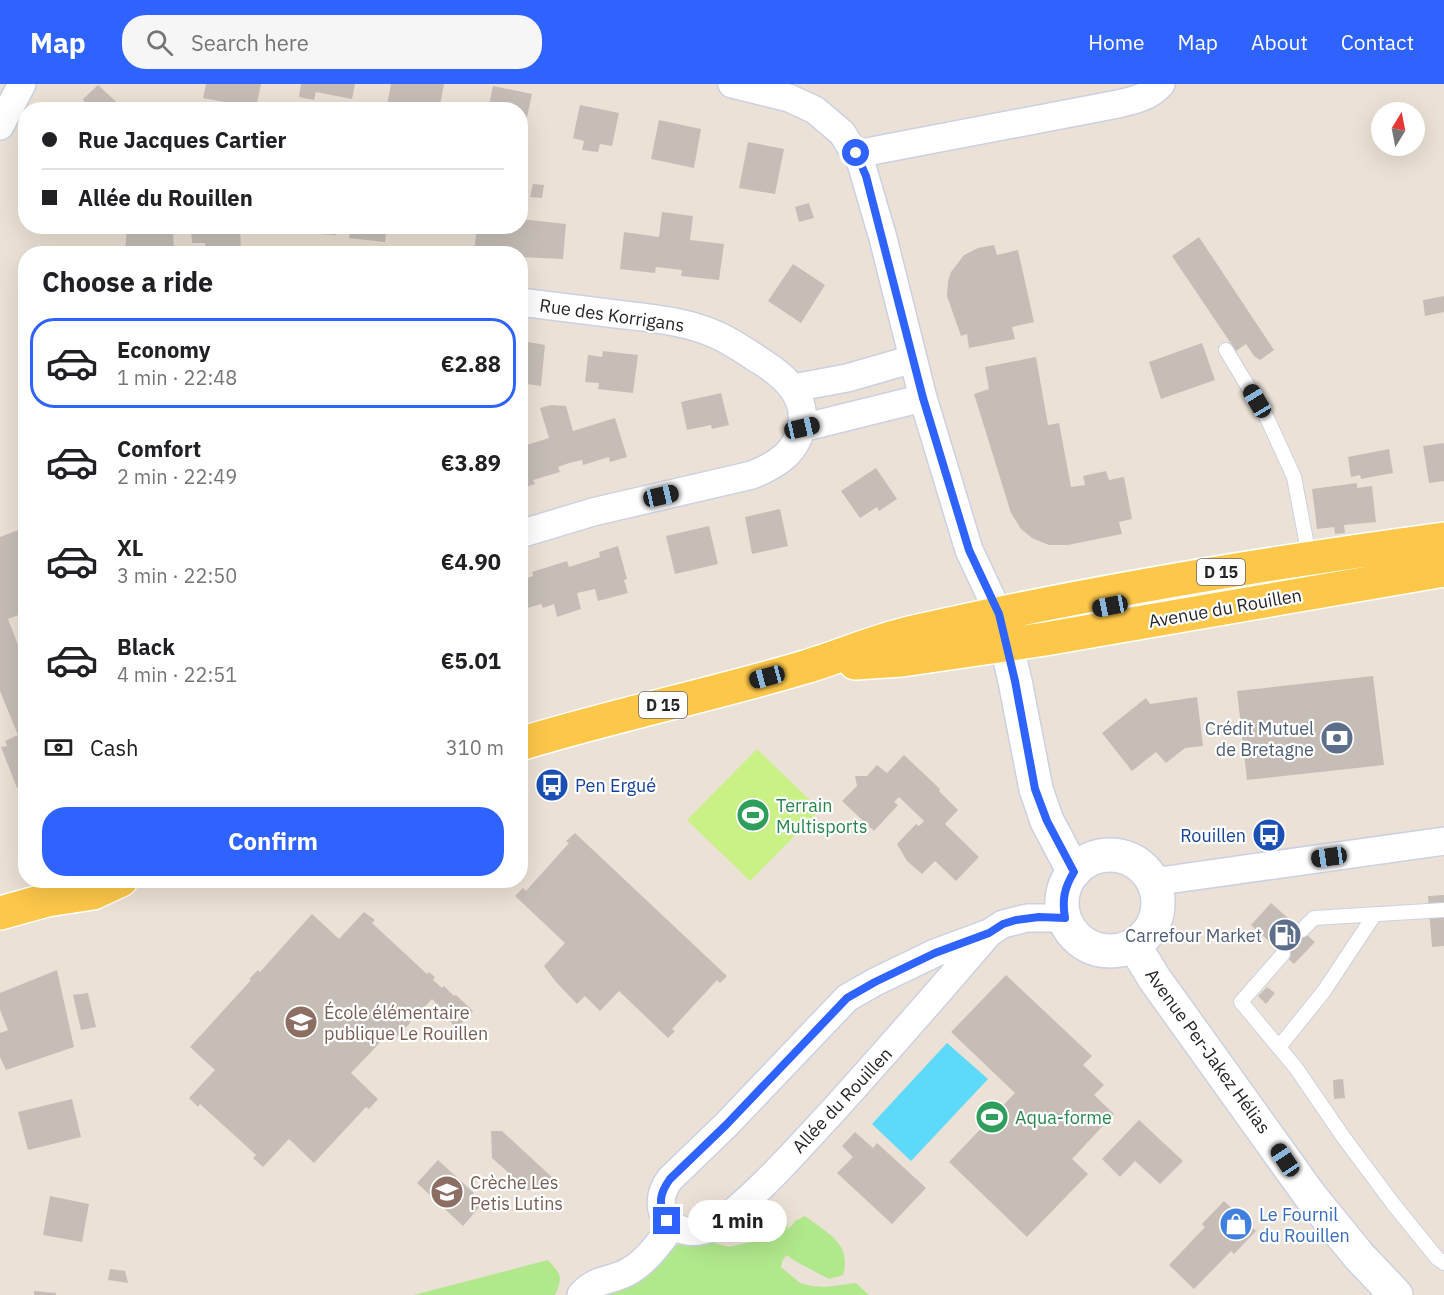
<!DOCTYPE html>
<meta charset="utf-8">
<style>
:root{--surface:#fff;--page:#f6f6f6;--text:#202124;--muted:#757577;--line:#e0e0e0;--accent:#2f63ff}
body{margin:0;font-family:"IBM Plex Sans",sans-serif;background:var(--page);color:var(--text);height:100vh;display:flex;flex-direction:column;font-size:22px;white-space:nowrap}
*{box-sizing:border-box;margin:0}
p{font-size:20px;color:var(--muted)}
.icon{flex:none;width:33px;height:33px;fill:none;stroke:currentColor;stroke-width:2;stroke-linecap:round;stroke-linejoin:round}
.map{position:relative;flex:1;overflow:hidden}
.sheet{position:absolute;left:18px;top:162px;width:510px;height:642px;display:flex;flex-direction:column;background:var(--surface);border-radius:24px;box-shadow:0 6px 24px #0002}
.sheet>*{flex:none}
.hud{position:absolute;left:18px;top:18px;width:510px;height:132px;border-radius:24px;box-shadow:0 6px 24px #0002;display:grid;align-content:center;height:132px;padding:0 24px;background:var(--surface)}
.needle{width:39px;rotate:10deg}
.tools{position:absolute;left:1371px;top:18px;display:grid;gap:12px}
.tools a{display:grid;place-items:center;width:54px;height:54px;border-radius:50%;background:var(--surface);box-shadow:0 6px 24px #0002;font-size:30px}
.end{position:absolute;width:27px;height:27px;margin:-14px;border:8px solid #2f63ff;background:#fff;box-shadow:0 0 0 3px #fff}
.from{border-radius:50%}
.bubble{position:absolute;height:42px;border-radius:21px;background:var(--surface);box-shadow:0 6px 24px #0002;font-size:20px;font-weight:700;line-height:42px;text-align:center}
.car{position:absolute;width:18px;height:36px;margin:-18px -9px;border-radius:8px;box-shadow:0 0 4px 2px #0007;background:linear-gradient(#222 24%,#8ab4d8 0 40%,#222 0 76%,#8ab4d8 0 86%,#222 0)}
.hud b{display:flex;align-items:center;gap:21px;height:57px;font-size:22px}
.hud b+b{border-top:2px solid var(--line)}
.hud i{width:15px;height:15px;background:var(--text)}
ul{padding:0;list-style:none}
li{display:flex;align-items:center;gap:18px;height:90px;margin:0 12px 9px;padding:0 12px;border:3px solid transparent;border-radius:24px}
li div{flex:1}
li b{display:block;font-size:22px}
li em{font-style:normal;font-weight:700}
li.on{border-color:var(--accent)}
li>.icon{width:54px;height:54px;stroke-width:1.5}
h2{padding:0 24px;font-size:27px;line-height:72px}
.pay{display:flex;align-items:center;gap:15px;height:66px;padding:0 24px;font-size:22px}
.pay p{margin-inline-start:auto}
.button{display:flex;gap:12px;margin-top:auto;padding:12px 24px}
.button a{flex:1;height:69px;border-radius:24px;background:var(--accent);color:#fff;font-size:24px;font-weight:700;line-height:69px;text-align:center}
header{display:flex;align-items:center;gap:36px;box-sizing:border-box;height:84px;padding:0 30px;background:var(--accent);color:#fff}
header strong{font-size:28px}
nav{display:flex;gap:33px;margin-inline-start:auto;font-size:21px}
.search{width:420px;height:54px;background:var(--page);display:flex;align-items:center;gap:15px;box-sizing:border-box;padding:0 21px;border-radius:24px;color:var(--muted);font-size:22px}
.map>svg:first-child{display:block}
.green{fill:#b1e88c}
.pitch{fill:#caf186}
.water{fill:#5dd9f9}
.building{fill:#c6beb6}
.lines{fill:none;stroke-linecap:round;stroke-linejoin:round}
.lane-casing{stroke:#cbd1e2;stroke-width:16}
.street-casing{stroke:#cbd1e2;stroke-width:30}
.secondary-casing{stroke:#cbd1e2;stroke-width:36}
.primary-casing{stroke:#fff;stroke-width:36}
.lane{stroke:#fff;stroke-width:14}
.street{stroke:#fff;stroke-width:27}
.secondary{stroke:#fff;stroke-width:33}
.primary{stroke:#fdc749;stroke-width:33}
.route{stroke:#2f63ff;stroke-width:8}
.labels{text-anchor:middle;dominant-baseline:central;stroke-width:4.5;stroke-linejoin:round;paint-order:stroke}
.shield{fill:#fff;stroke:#676767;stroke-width:1.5}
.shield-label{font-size:16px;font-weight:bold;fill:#262626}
.street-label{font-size:18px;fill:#262626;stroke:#fff}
.service-label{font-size:18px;fill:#4e5e75;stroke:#fff;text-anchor:end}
.transit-label{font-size:18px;fill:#164399;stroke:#fff;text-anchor:start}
.leisure-label{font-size:18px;fill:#27864d;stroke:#fff;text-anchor:start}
.education-label{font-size:18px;fill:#785e54;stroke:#fff;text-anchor:start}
.shop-label{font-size:18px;fill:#366cbe;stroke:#fff;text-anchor:start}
</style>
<header>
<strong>Map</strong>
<div class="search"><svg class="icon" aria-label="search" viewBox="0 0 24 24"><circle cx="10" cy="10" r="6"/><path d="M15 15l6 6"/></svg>Search here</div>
<nav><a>Home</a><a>Map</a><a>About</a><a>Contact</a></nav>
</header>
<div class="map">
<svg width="1444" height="1211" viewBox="0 0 1444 1211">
<rect width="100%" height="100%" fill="#ebe1d6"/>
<path class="green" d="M775 1127 787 1135 788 1146 795 1137 805 1132C827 1149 852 1159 843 1191L829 1195 795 1177 787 1171 783 1175 781 1183 800 1199 812 1202 826 1203 856 1199 869 1211H603L623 1201 639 1198 674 1162 699 1155 729 1163 751 1158 758 1138Z
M548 1176C560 1190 564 1192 555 1211H414Z"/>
<path class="pitch" d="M757 665 820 726 750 797 687 736Z"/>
<path class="water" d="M947 959 988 995 911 1077 872 1040Z"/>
<path class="building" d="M206 0H261L256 24 203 14Z
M301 0H355L352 15 316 8 314 16 299 13Z
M391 0H444L439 26H386Z
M98 1 125 26H76L84 18 83 15Z
M493 2 532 10 524 47 520 46V26H488Z
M580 21 619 29 612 62 600 60 598 68 582 66 584 57 573 54Z
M659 36 701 45 694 84 651 75Z
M748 58 784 65 775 110 739 104Z
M533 100 544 101 542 114 530 113Z
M809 119 814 134 799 138 795 123Z
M662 128 693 132 690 156 724 160 719 196 681 192 682 186 656 183 655 189 620 185 624 148 659 153Z
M520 135 566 140 563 175 520 173V170L474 168 477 142H520Z
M127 142H173L174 170H125Z
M191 142H240L241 170H206L205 159H192Z
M312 142H387L385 158 349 154 350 149 337 147 336 151 319 150V145L312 144Z
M1199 153 1274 266 1260 276 1254 272 1246 260 1236 267 1172 172Z
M994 161 997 171 1018 166 1034 238 1012 243 1015 255 969 264 967 250 961 252 947 212 948 197 951 188 964 171 978 164Z
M793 180 825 201 801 239 768 217Z
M1444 212V228L1425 232 1423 216Z
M528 258 545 261 541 302 520 299V263H528Z
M1202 259 1215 296 1161 315 1149 278Z
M603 267 638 271 633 309 598 305 599 299 585 298 588 271 602 273Z
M1036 273 1048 341 1059 339 1071 403 1085 401 1083 392 1106 387 1109 396 1124 393 1132 435 1119 438 1122 450 1068 461H1049L1032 454 1021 445 1011 429 974 310 989 305 985 283Z
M721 309 729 341 712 345 711 341 687 346 681 318Z
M551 321 566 322 573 347 615 334 627 373 610 378 609 373 583 381 582 376 569 379 558 383 560 388 533 396 535 400 520 405V363L549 354 540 324Z
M1444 359V397L1429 399 1423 362Z
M1389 365 1393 389 1361 395 1360 391 1351 393 1348 373Z
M876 384 897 415 879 427 877 423 860 434 841 407Z
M1357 399V404L1372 402 1376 438 1344 441 1345 449 1335 450 1334 443 1317 445 1312 405Z
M780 425 788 462 752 470 745 433Z
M26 428V525L24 529 8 535 23 574 26 573V701L17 704 1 663 7 662 5 657 18 651 0 607V453L24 444 19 430Z
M709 442 718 480 675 490 666 452Z
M618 462 627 495 624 496 628 509 598 517 595 505 577 509 581 525 557 533 554 520 543 524 541 520 524 525 520 512V496L533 492 532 488 567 477 569 483 600 473 599 468Z
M1373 592 1384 681 1247 696 1237 607Z
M1197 613 1203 662 1185 664 1166 679 1156 668 1132 687 1102 649 1146 614 1150 620Z
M904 671 940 705 939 707 958 726 945 740 979 773 956 797 935 777 922 790 907 777 897 760 916 740 919 742 924 737 899 713 894 718 898 721 874 747 842 717 857 702 855 692H867L877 681 887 689Z
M575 749 727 892 720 899 717 896 672 945 675 947 668 954 619 907 600 927 585 912 577 920 556 898 544 882 565 859 515 812 523 804 526 807 569 759 566 757Z
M1444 811V862L1432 863 1428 812Z
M1271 819 1315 858 1294 880 1251 841Z
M364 828 375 836 372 839 427 890 429 888 435 893 433 896 442 904 444 902 454 912 456 911 473 927 457 944 439 928 442 925 432 915 397 953 391 947 351 989 378 1015 369 1025 366 1023 314 1079 289 1055 263 1083 253 1074 256 1071 200 1020 198 1023 189 1014 215 986 190 963 251 896 249 895 258 886 260 888 312 830 339 855Z
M57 886 74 963 6 986 0 973V949L8 946 0 926V909Z
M1006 891 1092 972 1083 981 1104 1001 1094 1011 1114 1030 1072 1075 1088 1090 1027 1153 949 1078 1015 1009 951 948Z
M1267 903 1275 909 1266 920 1258 912Z
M88 909 96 943 81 946 73 911Z
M1343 995 1345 1014 1334 1015 1333 996Z
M72 1015 81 1053 28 1066 18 1028Z
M1139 1036 1183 1077 1160 1100 1135 1077 1120 1093 1102 1075Z
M491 1047H502L555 1096V1106H528L492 1074Z
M855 1048 873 1064 877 1059 926 1104 892 1140 837 1089 853 1073 842 1062Z
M438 1076 474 1109 472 1111 482 1120 463 1142 417 1099Z
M50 1112 89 1120 82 1158 43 1151Z
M1224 1117 1256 1147 1234 1170 1231 1167 1194 1205 1169 1181 1205 1143 1202 1140Z
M110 1185 125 1187 128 1199 108 1196Z
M34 1207 56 1209V1211H34Z"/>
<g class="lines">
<g class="lane-casing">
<path id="lane" d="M1226 266 1267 334 1294 393 1316 509
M1302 846 1314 834 1444 826
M1283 870 1241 918 1296 984 1344 1054 1394 1121 1437 1174 1444 1179
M1279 963 1324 907 1375 830"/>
</g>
<g class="street-casing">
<path id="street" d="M732 0 789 14 815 26 842 49 861 79 883 154 923 314 969 466 999 530
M0 42 22 0
M856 70 1118 20C1135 16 1149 13 1161 0
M520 218C552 222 584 226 616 230 650 234 687 237 719 252 734 259 748 269 762 278 783 291 806 311 802 339 798 368 777 381 752 391L593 428 520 450
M793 304 847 294 913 275
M802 344 923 314
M1153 798 1444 757
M989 849C937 910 885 969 832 1028 802 1060 773 1094 739 1123 731 1130 720 1140 710 1144 675 1158 646 1127 670 1095L726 1041 847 914 875 898 935 869 989 849 1003 840 1027 834H1065
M581 1211C596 1193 613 1198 631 1186 648 1176 660 1157 673 1142"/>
</g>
<g class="secondary-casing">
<path id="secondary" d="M1000 532 1015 597 1036 705 1047 737 1074 788
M1062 819a48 48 0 1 1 96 0a48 48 0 1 1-96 0Z
M1134 861 1154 894 1311 1113 1359 1172 1396 1211"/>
</g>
<g class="primary-casing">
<path id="primary" d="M855 579 902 576 1045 555 1444 486
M520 660C615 631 711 611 805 583 842 572 877 556 914 548 1089 508 1266 479 1444 455
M0 829 47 816 93 809 121 796"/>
</g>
<use href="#lane" class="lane"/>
<use href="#street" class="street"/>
<use href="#secondary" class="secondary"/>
<use href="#primary" class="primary"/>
</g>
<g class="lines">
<path class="route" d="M667 1137C658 1121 659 1110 670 1095L726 1041 847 914 875 898 935 869 989 849 1003 840 1016 836 1039 833 1065 834C1062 816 1064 804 1074 788L1047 737 1035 705 1015 597 999 530 969 466 923 314 866 92 856 69"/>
</g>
<defs>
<g id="bank-disc" transform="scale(1.725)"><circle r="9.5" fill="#5c6f8a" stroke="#fff"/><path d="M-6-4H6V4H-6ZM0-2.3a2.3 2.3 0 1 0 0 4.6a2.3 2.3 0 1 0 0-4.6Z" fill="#fff"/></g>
<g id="bus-disc" transform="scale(1.725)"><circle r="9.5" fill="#1a4fb4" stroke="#fff"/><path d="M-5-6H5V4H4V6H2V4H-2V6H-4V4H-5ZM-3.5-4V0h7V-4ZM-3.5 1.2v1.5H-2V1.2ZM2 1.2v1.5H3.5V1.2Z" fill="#fff"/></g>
<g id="stadium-disc" transform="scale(1.725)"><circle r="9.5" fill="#2e9e5b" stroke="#fff"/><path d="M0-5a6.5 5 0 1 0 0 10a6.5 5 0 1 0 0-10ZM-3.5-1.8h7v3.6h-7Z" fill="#fff"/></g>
<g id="fuel-disc" transform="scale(1.725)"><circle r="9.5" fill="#5c6f8a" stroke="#fff"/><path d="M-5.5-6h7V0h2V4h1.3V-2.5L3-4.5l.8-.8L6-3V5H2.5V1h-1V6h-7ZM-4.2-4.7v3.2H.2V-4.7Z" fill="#fff"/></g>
<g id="school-disc" transform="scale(1.725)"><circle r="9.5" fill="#8d6e63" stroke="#fff"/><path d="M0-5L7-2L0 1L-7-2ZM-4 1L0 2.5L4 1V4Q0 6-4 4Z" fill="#fff"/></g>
<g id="shop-disc" transform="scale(1.725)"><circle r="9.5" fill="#3f7fe0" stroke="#fff"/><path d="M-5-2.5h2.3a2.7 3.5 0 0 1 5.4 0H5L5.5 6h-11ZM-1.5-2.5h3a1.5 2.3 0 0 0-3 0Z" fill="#fff"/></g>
</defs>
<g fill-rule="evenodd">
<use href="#bank-disc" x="1337" y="654"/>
<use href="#bus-disc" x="552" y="701"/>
<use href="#stadium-disc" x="753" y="731"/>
<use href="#bus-disc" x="1269" y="751"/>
<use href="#fuel-disc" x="1285" y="851"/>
<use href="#school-disc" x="301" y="938"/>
<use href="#stadium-disc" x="992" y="1033"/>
<use href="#school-disc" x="447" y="1108"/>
<use href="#shop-disc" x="1236" y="1140"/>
</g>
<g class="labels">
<g class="shield">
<rect x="1197" y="475" width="48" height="26" rx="4.5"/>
<rect x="639" y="608" width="48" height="26" rx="4.5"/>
</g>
<g class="shield-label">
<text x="1221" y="488">D 15</text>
<text x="663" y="621">D 15</text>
</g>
<g class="street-label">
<text transform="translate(612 231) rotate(8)">Rue des Korrigans</text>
<text transform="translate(1225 524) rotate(-10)">Avenue du Rouillen</text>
<text transform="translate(1208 967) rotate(54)">Avenue Per-Jakez Hélias</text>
<text transform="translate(842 1016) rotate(-47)">Allée du Rouillen</text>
</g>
<g class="service-label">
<text x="1314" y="644">Crédit Mutuel<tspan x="1314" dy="21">de Bretagne</tspan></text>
<text x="1262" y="851">Carrefour Market</text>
</g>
<g class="transit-label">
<text x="575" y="701">Pen Ergué</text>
<text x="1246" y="751" text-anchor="end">Rouillen</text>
</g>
<g class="leisure-label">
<text x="776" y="721">Terrain<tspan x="776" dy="21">Multisports</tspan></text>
<text x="1015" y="1033">Aqua-forme</text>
</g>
<g class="education-label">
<text x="324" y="928">École élémentaire<tspan x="324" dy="21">publique Le Rouillen</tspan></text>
<text x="470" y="1098">Crèche Les<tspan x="470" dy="21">Petis Lutins</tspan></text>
</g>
<g class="shop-label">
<text x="1259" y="1130">Le Fournil<tspan x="1259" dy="21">du Rouillen</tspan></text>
</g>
</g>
</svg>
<div class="tools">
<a><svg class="needle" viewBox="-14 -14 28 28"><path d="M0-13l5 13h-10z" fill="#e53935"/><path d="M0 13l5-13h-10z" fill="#757577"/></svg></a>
</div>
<i class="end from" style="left:856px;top:69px"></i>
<i class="end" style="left:667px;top:1137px"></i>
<div class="bubble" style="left:688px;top:1116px;width:99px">1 min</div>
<i class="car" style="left:1257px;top:317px;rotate:329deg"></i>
<i class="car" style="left:802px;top:344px;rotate:77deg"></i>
<i class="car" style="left:661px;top:412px;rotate:77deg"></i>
<i class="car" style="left:1110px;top:522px;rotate:259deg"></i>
<i class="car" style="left:767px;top:593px;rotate:255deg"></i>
<i class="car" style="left:1329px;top:773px;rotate:262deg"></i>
<i class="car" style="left:1285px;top:1076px;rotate:326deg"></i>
<div class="hud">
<b><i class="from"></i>Rue Jacques Cartier</b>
<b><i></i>Allée du Rouillen</b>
</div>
<section class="sheet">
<h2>Choose a ride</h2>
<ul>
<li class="on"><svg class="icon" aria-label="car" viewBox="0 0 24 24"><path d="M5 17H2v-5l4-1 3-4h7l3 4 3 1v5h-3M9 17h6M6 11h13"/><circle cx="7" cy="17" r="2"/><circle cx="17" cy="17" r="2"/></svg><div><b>Economy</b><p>1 min · 22:48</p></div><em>€2.88</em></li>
<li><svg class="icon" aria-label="car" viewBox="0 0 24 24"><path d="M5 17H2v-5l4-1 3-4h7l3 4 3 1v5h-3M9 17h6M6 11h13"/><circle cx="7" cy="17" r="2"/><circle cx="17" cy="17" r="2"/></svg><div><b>Comfort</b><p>2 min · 22:49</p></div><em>€3.89</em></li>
<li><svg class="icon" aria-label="car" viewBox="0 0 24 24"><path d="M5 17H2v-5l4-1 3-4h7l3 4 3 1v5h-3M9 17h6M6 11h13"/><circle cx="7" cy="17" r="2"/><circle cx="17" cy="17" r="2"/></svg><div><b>XL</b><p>3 min · 22:50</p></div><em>€4.90</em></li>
<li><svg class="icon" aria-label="car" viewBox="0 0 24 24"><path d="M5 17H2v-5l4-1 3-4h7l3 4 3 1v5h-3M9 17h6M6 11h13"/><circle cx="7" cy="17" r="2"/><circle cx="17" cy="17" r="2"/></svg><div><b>Black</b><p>4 min · 22:51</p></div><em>€5.01</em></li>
</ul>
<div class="pay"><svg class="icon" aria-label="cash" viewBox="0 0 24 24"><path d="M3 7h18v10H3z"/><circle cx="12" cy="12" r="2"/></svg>Cash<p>310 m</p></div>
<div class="button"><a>Confirm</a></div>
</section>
</div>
